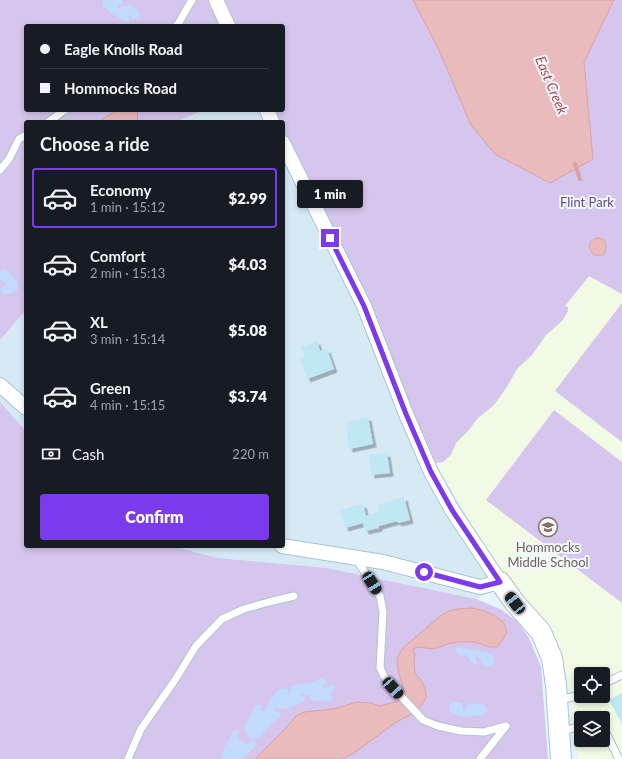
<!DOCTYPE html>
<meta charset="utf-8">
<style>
:root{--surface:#171b24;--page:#20242c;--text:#f1f3f6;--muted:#9ea1a6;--line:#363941;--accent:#7c3aed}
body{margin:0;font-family:Lato,sans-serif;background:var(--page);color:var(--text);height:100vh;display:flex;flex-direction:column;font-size:15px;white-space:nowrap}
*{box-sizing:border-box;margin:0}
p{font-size:13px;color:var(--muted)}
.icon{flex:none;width:22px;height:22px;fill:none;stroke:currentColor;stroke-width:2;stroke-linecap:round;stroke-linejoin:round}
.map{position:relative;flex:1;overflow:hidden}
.sheet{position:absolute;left:24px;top:120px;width:261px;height:428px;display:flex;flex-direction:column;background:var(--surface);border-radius:4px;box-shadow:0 2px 6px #0003}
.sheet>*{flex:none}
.hud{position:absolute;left:24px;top:24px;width:261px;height:88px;border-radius:4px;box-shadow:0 2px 6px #0003;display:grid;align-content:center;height:88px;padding:0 16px;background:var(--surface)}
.fabs{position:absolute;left:574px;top:667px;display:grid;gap:8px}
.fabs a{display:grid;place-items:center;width:36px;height:36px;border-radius:4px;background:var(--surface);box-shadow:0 2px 6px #0003;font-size:20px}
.end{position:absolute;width:18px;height:18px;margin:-9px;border:5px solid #7c3aed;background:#fff;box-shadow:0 0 0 2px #fff}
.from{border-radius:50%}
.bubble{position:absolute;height:28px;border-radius:4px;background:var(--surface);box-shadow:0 2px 6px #0003;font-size:13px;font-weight:800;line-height:28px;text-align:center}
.car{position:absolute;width:12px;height:24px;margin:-12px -6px;border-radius:5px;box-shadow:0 0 3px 1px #0007;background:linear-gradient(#222 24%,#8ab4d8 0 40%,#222 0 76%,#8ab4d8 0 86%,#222 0)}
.hud b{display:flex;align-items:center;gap:14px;height:38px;font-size:15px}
.hud b+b{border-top:1px solid var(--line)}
.hud i{width:10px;height:10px;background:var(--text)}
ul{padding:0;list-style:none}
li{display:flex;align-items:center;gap:12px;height:60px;margin:0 8px 6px;padding:0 8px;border:2px solid transparent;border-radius:4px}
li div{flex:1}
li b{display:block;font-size:15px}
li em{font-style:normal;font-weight:800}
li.on{border-color:var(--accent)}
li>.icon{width:36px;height:36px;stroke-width:1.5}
h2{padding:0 16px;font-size:18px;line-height:48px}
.pay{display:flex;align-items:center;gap:10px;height:44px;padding:0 16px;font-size:15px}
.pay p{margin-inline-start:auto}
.cta{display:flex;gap:8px;margin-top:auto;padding:8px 16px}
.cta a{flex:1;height:46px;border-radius:4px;background:var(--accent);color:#fff;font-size:16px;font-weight:800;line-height:46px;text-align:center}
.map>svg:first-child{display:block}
.residential{fill:#d6eaf6}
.education{fill:#f0fae5;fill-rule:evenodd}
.green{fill:#d6c5ec}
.sand{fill:#c2dafe}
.water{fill:#e9bbbd;stroke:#dba1a2}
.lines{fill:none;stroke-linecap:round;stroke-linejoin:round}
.stream{stroke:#dba1a2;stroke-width:4}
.building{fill:#bfe8f4;filter:url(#shadow)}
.lane-casing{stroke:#aac5ce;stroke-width:9}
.street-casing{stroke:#aac5ce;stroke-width:16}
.secondary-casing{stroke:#a5c5cf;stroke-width:22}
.lane{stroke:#fff;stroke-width:7}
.street{stroke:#fff;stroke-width:14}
.secondary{stroke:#fff;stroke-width:20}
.route{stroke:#7c3aed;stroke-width:5}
.labels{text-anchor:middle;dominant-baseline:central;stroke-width:4;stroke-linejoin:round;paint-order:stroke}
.park-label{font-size:13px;fill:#6b478c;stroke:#f0f8ff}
.education-label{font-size:13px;fill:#785e54;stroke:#f0f8ff}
.water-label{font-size:14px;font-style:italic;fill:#a44b4c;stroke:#f0f8ff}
</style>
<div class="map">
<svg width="622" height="759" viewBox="0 0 622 759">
<defs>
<filter id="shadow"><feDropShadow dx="3.5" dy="3.5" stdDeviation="0" flood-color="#0004"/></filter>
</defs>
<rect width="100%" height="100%" fill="#e8f4fd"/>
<path class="residential" d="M204 110H271L277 122H176Z
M283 135 436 463 448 485 499 570 511 583 476 599 327 568 218 558 172 546H283Z
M26 310V431L0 402V340Z"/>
<path class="education" d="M589 276 622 294V759H578L570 686 557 640 535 612 499 570 448 485 436 463ZM581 674H603V696H581ZM581 718H603V740H581Z"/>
<path class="green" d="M0 0H211L223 26H26V110H204L176 122H26V310L0 340Z
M218 0H413L439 50 593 159 584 62 614 0H622V294L589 276 565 306 568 307V311L563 320 546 335 532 355 517 369 508 385 494 405 478 418 468 431 456 443 451 455 443 462 436 463 283 135V122H277L271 110H283V26H231Z
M622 303V442L555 391Z
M0 402 26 431V546H172L218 558 327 568 476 599 500 609 517 621 529 638 541 667 548 759H0Z
M554 410 622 462V603L486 500Z"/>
<path class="sand" d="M103 0H123V3L118 6V8C121 8 122 7 124 6 132 2 137 8 140 14L139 18 137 19H132L129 14V21C128 21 127 22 126 22 123 22 104 8 102 5Z
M4 269C11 273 26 286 14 292 10 294 8 294 4 294L0 290 1 288 6 285 5 282 0 281V271L1 270Z
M460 647 491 654 494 657V664C490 667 486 667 482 665L480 658 478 657H477L475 658 477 662V664H473L468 657C463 655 458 658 456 651L457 648Z
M320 678H323L328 682 327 684 321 686V687L326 688 331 685 333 684 335 686V688L331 693 333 698 331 701 329 702C321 699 314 703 309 698L311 696V695L310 694 305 695 299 694V696L305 697V700C303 702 291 708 287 709 283 709 278 707 274 708V711L281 713C279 721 273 721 269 727 264 733 254 747 247 734 246 732 245 728 245 725 246 721 249 720 250 717 253 712 253 707 259 704L261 707 262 711H264C270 702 274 689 286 688L288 690 290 695 291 693V687L293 685 314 682Z
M454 702 461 703 463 705V709L464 710H465L468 704C473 703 493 703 486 713 483 717 481 715 477 715 475 715 473 716 471 717 464 717 455 715 449 711 448 707 450 704 454 702Z
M234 731H237L238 733 237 739 241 740 246 744 253 740 256 741V743L255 747 242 759H221L224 747 228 742 232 732Z"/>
<path class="water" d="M413 0H614L584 62 593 159 550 183 495 154 471 125 439 50Z
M117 110H137L138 122H98Z
M596 238C608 238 607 246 604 255H594C588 247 587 243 596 238Z
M472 608C483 610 495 614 503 622 505 625 506 629 507 632L502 641 497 647H489L475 642H459L451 643 433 649 418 647 413 649 415 655 414 662 415 673 421 680 425 689 426 698 420 707 410 715 395 723 354 753 342 759H255L284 730 296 716 304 712 333 709 357 702 371 703 379 706 391 703 398 701 404 691 398 670 397 658 403 648 438 618 448 611 458 609Z"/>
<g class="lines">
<path class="stream" d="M575 164 580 179"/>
</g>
<path class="building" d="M317 341 320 351 327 349 334 369 307 379 300 359 305 357 301 347Z
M368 417 373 444 349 449 347 436H348L346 422Z
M387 453 390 473 371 475 369 455Z
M404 497 410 520 398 523 397 521 379 526V528L365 531 363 523 345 528 340 510 363 504 366 516 379 512 377 505Z
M622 693V724L609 700Z"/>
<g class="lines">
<g class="lane-casing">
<path id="lane" d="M176 26 178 24 192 0
M48 122 65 110
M0 170 9 159 19 139 26 135
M355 557 380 596 383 612 380 668 386 680 423 720 438 726 461 731 484 732 506 726
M603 684 622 675
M559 700 581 695
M603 727 619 759
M560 732 581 726
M128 759 141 729 175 680 196 646 222 619 244 609 269 602 294 596
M480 759 506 726"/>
</g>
<g class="street-casing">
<path id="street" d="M216 0 228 26
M267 110 272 122
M0 385 26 408
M282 546 383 562 480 587 500 582 452 510 431 472 406 414 364 306 283 143"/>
</g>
<g class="secondary-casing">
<path id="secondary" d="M500 582 515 603 541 632 552 658 556 685 561 759"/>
</g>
<use href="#lane" class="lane"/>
<use href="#street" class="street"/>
<use href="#secondary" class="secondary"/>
</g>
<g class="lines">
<path class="route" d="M330 238 364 306 406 414 431 472 452 510 500 582 480 587 424 572"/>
</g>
<defs>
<g id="school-ring" transform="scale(1)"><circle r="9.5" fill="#f0f8ff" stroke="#8d6e63" stroke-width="1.5"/><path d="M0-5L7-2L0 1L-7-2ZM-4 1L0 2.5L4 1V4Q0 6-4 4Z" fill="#8d6e63"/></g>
</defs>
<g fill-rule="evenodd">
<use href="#school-ring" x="548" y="527"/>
</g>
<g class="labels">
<g class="park-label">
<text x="587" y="202">Flint Park</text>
</g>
<g class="education-label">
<text x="548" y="547">Hommocks<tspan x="548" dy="15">Middle School</tspan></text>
</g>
<g class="water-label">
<text transform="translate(552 85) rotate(67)">East Creek</text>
</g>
</g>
</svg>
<div class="fabs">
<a><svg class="icon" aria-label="locate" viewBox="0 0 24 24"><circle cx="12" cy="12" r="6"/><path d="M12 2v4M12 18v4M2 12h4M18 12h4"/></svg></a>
<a><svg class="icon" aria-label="layers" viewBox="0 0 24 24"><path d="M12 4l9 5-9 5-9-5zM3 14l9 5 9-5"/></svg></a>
</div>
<i class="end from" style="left:424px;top:572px"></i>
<i class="end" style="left:330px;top:238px"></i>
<div class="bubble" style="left:297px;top:180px;width:66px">1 min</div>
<i class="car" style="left:372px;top:583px;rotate:148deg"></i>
<i class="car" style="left:515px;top:603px;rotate:322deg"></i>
<i class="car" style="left:393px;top:688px;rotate:138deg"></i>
<div class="hud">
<b><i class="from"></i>Eagle Knolls Road</b>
<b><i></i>Hommocks Road</b>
</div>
<section class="sheet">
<h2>Choose a ride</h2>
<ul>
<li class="on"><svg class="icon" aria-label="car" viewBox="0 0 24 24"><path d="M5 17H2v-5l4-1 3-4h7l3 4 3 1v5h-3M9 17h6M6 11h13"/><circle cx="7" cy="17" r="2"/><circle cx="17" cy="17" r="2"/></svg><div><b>Economy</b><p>1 min · 15:12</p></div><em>$2.99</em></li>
<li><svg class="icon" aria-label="car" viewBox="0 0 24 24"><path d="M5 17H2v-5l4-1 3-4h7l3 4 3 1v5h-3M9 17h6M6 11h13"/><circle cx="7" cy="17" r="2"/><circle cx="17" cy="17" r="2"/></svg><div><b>Comfort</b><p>2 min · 15:13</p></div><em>$4.03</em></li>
<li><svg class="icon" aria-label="car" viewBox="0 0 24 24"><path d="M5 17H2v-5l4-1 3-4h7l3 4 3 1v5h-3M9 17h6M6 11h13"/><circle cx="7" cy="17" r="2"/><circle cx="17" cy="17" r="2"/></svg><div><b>XL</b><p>3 min · 15:14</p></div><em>$5.08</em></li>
<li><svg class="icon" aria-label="car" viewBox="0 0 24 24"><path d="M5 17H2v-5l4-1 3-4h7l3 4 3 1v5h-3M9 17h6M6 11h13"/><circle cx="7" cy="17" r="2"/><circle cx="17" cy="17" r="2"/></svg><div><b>Green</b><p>4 min · 15:15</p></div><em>$3.74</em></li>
</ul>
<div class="pay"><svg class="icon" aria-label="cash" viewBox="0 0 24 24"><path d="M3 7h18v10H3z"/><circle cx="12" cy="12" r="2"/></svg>Cash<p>220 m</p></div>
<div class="cta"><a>Confirm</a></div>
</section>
</div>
